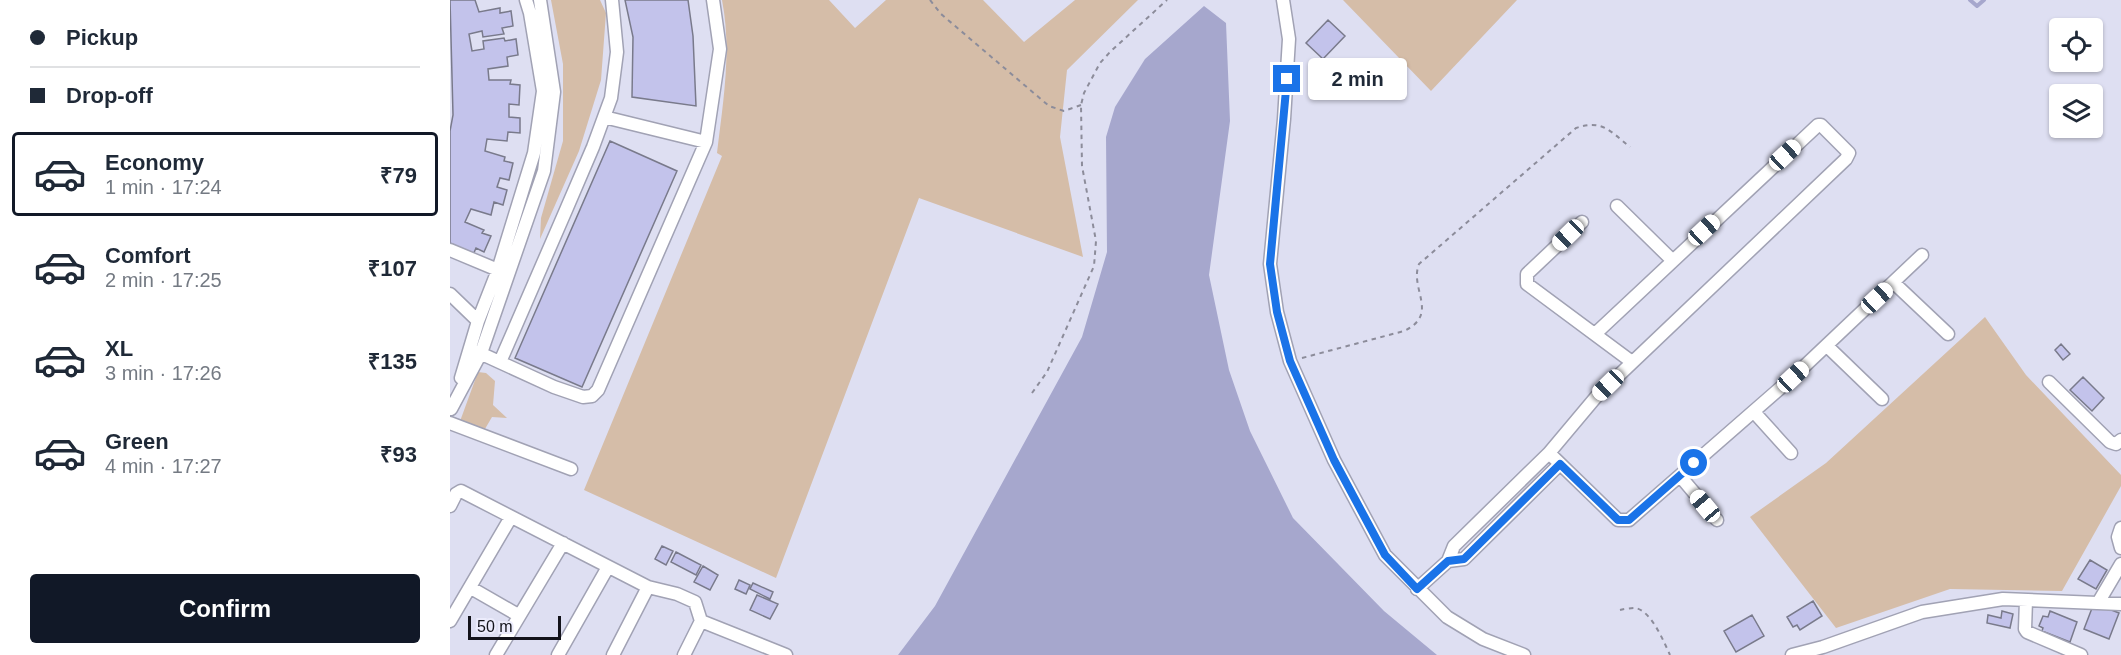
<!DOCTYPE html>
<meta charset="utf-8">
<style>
:root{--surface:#fff;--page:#f6f6f7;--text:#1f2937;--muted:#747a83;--line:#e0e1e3;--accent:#111827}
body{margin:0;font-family:Helvetica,sans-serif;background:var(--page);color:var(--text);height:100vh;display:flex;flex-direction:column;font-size:22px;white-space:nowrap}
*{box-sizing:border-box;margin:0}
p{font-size:20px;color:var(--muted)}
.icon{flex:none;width:33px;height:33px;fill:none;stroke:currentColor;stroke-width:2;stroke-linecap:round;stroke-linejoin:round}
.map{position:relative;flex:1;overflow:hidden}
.side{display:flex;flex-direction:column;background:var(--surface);width:450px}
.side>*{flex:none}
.hud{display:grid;align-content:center;height:132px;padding:0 30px;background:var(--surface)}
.fabs{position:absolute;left:1599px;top:18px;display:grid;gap:12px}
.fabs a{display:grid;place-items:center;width:54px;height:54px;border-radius:6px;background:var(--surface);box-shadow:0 2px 4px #0004;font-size:30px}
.scale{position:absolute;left:18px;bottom:15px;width:93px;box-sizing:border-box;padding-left:6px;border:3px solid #13131a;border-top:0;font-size:16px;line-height:21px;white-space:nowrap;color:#13131a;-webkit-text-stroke:4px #ececfc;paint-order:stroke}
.end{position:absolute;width:27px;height:27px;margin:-14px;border:8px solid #1a73e8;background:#fff;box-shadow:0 0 0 3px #fff}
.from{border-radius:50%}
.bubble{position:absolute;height:42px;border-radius:6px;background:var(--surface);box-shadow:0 2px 4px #0004;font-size:20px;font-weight:700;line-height:42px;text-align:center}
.car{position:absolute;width:18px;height:36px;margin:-18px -9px;border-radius:8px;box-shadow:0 0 4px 2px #0007;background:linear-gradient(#fff 24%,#345 0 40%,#fff 0 76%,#345 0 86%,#fff 0)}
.hud b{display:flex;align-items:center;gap:21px;height:57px;font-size:22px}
.hud b+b{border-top:2px solid var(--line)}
.hud i{width:15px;height:15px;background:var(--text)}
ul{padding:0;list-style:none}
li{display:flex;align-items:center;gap:18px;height:84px;margin:0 12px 9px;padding:0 18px;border:3px solid transparent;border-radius:6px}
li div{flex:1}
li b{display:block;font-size:22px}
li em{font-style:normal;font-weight:700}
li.selected{border-color:var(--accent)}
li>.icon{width:54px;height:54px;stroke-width:1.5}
.cta{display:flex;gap:12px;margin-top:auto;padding:12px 30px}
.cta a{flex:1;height:69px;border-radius:6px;background:var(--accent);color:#fff;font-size:24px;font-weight:700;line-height:69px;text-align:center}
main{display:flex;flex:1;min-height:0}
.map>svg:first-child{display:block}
.green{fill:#d5bda8}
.water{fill:#a6a7cd}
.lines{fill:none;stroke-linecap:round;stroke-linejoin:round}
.stream{stroke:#a6a7cd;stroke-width:4}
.building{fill:#c3c3eb;stroke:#797a8b;stroke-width:1.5}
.minor-casing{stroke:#a1a2b4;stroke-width:15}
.path{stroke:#8c8c9a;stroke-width:2;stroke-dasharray:4.5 4.5;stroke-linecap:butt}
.minor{stroke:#fff;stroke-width:12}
.route{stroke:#1a73e8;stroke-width:8}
</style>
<main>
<section class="side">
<div class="hud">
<b><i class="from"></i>Pickup</b>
<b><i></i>Drop-off</b>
</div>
<ul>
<li class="selected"><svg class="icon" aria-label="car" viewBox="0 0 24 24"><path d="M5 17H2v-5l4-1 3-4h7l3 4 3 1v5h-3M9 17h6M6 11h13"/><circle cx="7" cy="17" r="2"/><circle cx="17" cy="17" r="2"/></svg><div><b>Economy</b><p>1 min · 17:24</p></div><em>₹79</em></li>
<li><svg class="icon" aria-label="car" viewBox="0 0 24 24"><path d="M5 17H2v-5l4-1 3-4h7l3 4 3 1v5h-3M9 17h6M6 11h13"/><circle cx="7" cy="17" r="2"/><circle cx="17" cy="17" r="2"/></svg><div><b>Comfort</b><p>2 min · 17:25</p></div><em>₹107</em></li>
<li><svg class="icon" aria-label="car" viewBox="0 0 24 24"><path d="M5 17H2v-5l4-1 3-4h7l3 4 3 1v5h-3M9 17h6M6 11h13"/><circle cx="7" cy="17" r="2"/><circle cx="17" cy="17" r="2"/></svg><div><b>XL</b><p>3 min · 17:26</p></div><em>₹135</em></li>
<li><svg class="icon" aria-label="car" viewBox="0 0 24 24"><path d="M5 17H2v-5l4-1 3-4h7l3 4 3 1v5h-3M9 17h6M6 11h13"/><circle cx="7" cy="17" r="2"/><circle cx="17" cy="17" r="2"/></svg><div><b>Green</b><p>4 min · 17:27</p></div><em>₹93</em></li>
</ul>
<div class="cta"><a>Confirm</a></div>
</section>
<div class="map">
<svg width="1671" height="655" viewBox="0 0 1671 655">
<rect width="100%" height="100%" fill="#dedff2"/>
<path class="green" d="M101 0H150L156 13 151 80 129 151 90 239 91 218 113 141V64Z
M272 0H379L405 28 436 0H533L574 42 625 0H688L617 70 610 137 633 257 469 198 326 578 134 490 272 156 267 153C273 102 282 51 272 0Z
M893 0H1067L981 91Z
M1535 317 1576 375 1671 475V486L1612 591 1500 589 1386 628 1300 517 1376 463Z
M28 372 36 373 45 381 43 405 57 418 42 417 32 434 9 424Z"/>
<path class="water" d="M754 6 776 23 780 121 759 275 779 370 800 431 843 518 934 611 987 655H448L485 606 632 337 657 252 656 137 665 107 695 59Z"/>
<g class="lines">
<path class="stream" d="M1520 0 1527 6 1534 0"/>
</g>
<path class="building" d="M0 0H25L29 12 50 8V13L61 11 63 26 52 28 54 34 33 37 32 31 19 34 22 51 34 49 33 41 54 38 55 41 66 39 68 55 57 57 58 66 38 69 39 80H61L60 84 70 85 69 105 59 104V117L70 118V133L58 132 57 141 37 139 35 151 55 157 54 161 63 163 59 180 50 178 47 187 57 190 53 205 44 202 41 215 21 209 15 222 34 230 32 233 41 236 34 252 26 248 23 255 0 243V131L3 115Z
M175 0H238L243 36 246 106 182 97 183 37Z
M878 20 895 36 873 59 856 43Z
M160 141 227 171 132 387 65 358Z
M1611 344 1620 354 1613 360 1605 350Z
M1633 377 1654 398 1642 411 1620 390Z
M212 546 223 551 216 565 205 559Z
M226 552 251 565 246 575 221 562Z
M1640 560 1657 570 1646 589 1628 579Z
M253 566 268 575 260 590 244 582Z
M289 580 300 585 296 594 285 589Z
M303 583 323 592 320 599 300 589Z
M307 595 328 604 320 619 300 610Z
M1363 601 1372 616 1350 630 1347 625 1343 627 1337 617Z
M1644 603 1669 613 1659 639 1634 629Z
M1552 611 1563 614 1560 628 1537 623 1538 615 1551 618Z
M1600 611 1627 622 1620 642 1592 631 1593 628 1589 626 1593 616 1598 617Z
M1302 615 1314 636 1286 652 1274 631Z"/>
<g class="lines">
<g class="minor-casing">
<path id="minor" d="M833 0 839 39 834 119 820 264 827 312 840 361 884 460 935 555 997 617 1033 639 1074 655
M154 117 256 142
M1167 206 1222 260
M1132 222 1077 274V284L1182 362
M0 250 48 270
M1444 283 1498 334
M0 294 28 321
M1377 346 1432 399
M21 349 104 387 133 397 142 396 148 390 256 142 270 49 263 0
M50 362 116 210 143 147 161 98 167 52 162 0
M11 378 28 321 48 270 84 153 93 91 80 13 76 0
M1599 382 1660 442 1666 444 1671 440
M1 409 31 353 94 171 104 92 90 0
M1304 412 1341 453
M0 423 121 469
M1099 453 1168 520H1179L1343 377 1472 255
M1230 476 1267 520
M0 506 6 494 11 491 198 587 227 594 245 602 251 621
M1671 528 1668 537 1671 548
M998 561 1014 559 1110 464
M21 588 68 615
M967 589 998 561 1004 546 1099 453 1146 397 1396 159 1399 153 1371 125H1368L1145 334
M1576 600 1575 629 1577 632 1631 655
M1648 603 1671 564
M0 621 61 517
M46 655 113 543
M108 655 158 567
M163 655 198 587
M234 655 251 621 336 655
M1342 655 1373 647 1472 612 1553 599 1671 604"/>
</g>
<path class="path" d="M480 0 491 14 599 106 614 111 631 105
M852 358 954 331C990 314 959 289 969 264L1126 128C1152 119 1160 131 1180 147
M582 393 597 372 644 266 646 241 632 166 631 105 634 93 650 63 661 51 717 0
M1170 610C1174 609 1180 608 1185 608 1201 610 1214 642 1220 655"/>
<use href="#minor" class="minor"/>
</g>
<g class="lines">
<path class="route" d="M837 79 820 264 827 312 840 361 884 460 935 555 967 589 998 561 1014 559 1110 464 1168 520H1179L1244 463"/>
</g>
</svg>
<div class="fabs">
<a><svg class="icon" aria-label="locate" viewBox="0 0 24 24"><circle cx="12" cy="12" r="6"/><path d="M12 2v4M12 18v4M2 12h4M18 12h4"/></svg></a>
<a><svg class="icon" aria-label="layers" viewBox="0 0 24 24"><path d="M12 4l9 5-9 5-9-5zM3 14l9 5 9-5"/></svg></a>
</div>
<div class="scale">50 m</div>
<i class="end from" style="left:1244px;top:463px"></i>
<i class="end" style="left:837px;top:79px"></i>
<div class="bubble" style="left:858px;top:58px;width:99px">2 min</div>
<i class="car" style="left:1335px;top:155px;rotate:47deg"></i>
<i class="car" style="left:1254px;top:230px;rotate:47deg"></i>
<i class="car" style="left:1118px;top:235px;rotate:226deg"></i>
<i class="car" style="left:1427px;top:298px;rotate:47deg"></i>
<i class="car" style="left:1343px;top:377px;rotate:47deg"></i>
<i class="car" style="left:1158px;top:385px;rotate:226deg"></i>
<i class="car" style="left:1255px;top:506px;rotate:320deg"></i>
</div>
</main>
